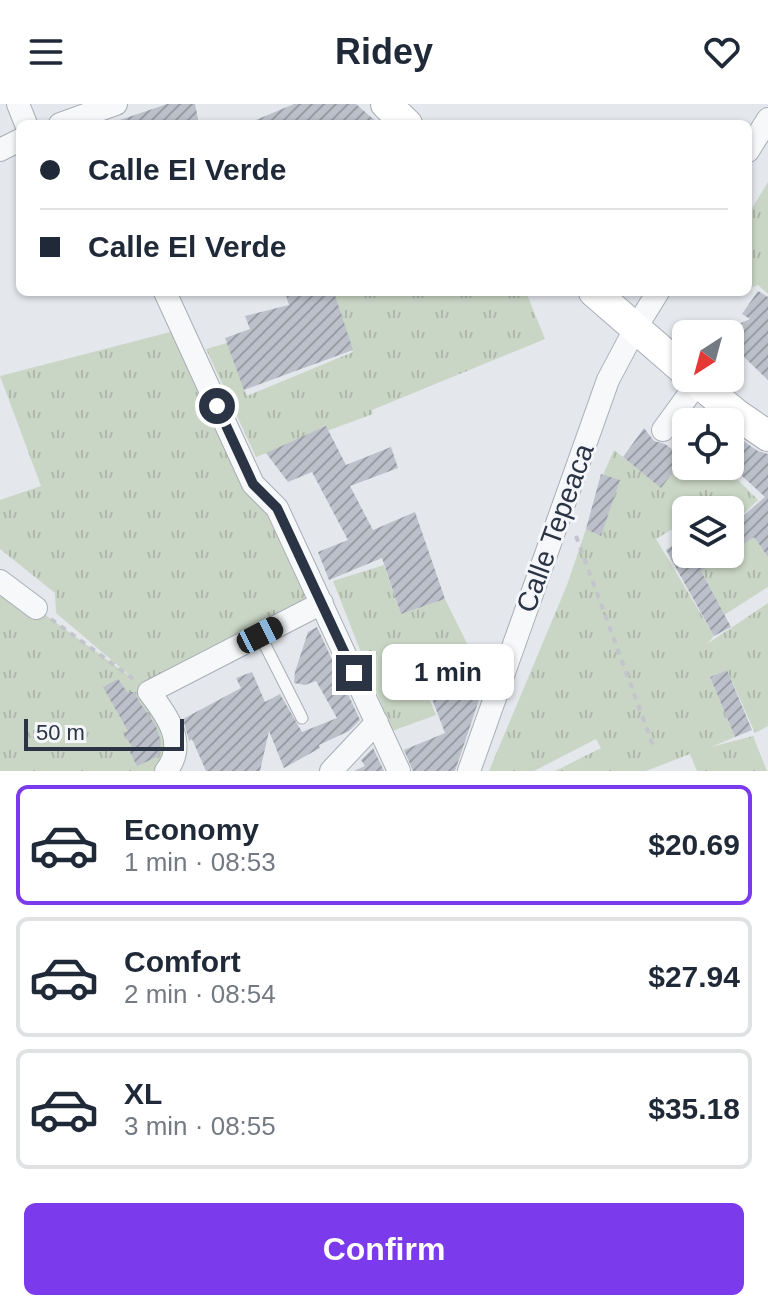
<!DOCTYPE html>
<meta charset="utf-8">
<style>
:root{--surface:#fff;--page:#f2f2f3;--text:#1f2937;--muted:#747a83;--line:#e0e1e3;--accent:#7c3aed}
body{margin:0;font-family:Helvetica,sans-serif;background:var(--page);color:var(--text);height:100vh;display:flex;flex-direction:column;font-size:30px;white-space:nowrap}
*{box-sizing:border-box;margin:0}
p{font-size:26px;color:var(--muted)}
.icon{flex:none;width:44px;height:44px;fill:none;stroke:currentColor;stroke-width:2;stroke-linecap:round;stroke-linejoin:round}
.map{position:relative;height:667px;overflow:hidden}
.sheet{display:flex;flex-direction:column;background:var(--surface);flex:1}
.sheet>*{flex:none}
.banner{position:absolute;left:16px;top:16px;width:736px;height:176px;border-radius:12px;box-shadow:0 2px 6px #0004;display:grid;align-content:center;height:176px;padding:0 24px;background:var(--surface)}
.needle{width:52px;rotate:216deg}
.buttons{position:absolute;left:672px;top:216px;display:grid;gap:16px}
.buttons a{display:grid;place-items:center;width:72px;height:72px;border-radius:12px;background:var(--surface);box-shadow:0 2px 6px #0004;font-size:40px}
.scale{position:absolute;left:24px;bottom:20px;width:160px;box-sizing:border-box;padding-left:8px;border:4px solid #2b3445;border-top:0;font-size:22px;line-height:28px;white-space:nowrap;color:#2b3445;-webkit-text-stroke:6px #f4f6f9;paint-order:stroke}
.end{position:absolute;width:36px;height:36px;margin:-18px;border:10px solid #2b3445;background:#fff;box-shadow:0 0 0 4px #fff}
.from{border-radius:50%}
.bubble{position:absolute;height:56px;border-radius:12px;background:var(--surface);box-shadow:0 2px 6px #0004;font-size:26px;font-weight:700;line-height:56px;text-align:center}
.car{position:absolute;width:24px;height:48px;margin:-24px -12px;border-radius:10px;box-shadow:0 0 6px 2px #0007;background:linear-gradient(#222 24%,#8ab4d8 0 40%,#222 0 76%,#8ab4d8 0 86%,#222 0)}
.banner b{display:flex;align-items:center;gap:28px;height:76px;font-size:30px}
.banner b+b{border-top:2px solid var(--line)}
.banner i{width:20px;height:20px;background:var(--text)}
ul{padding:14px 0 0;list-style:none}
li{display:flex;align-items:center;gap:24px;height:120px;margin:0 16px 12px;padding:0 8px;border:4px solid var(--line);border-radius:12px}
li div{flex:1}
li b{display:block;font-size:30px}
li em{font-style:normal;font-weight:700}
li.selected{border-color:var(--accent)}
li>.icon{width:72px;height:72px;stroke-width:1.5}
.button{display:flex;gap:16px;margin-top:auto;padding:16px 24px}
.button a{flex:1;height:92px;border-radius:12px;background:var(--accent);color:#fff;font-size:32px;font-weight:700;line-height:92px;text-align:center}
header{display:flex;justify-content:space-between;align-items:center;height:104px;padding:0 24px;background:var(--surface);font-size:36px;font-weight:700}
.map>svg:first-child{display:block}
.grass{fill:url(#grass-tufts)}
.building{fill:url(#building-hatch)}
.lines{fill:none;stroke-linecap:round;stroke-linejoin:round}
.lane-casing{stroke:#a9aeb7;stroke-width:13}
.street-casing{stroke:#a9aeb7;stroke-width:24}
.secondary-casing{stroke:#a9aeb7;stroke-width:32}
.path{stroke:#c2c5cb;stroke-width:4;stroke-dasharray:6 6;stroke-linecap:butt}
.lane{stroke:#f7f8fa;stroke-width:11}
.street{stroke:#f7f8fa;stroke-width:22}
.secondary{stroke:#fff;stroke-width:30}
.route{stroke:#2b3445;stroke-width:10}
.labels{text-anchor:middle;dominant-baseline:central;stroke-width:6;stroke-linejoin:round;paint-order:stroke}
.street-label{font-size:28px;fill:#2b3445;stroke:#f4f6f9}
</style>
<header><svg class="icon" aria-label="menu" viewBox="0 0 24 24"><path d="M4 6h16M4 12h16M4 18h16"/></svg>Ridey<svg class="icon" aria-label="heart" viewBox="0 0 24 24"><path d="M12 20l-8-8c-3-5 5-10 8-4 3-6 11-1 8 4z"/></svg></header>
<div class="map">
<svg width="768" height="667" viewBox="0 0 768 667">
<defs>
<pattern id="grass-tufts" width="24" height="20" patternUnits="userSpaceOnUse" patternTransform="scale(2)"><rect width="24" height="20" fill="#c9d6c5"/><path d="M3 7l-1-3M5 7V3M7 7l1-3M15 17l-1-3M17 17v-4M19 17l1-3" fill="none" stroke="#adb8ab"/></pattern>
<pattern id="building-hatch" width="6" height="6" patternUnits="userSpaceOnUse" patternTransform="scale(2)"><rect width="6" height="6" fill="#bbc0ca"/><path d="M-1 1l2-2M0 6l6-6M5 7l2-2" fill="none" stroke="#989da6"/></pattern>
</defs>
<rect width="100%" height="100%" fill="#e4e7ec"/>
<path class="grass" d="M768 78V190L758 181 748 185V111Z
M334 188H526L545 235 372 306 373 310 256 353 206 245 227 239 247 292 353 248Z
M182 225 322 499 150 587 168 612 164 667H0V475L36 504 135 576 56 509 55 489 0 445V396L41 382 0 272Z
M614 346 652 376 686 351V362H724L758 396 730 423V406H686V417L656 435 714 532 707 540 768 499V622L755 629 727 566 710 573 735 633 711 643 753 632 767 667H697L690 650 646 667H555L601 644 596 635 534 667H489L567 481 586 425 601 431 619 378 603 371Z
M752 430 768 453V483L724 511 701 467 725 450H730V446Z
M384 461 401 510 445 495 488 582 429 594 436 611 392 627 333 477Z"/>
<path class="building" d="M167 0H195L199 20H117V17Z
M294 0H356L379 20H246Z
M758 187 768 193V276L744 253 732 223 750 215 742 210Z
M285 188H334L353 246 244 286 225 234 250 225 245 212 289 201Z
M326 322 346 361 391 343 398 364 350 382 373 426 415 408 445 495 401 510 382 454 329 476 318 448 348 436 312 368 288 378 266 349Z
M644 324 654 337 665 340 684 354 661 384 623 353Z
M730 328 758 347 768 350V453L754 433 730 449V423L765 393 730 361Z
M601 370 620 376 601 432 586 425Z
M686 432V450H728L701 467 731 523 714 532 666 446Z
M317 523 360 616 349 627 319 641 320 644 284 664 269 627 260 667H206L192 635 189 637 183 615 241 584 236 574 252 568 265 598 280 590 302 628 337 614 316 577 305 581 294 579 295 568 308 528Z
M727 566 752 626 735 633 710 573Z
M118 575 127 588H135L138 596 156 622 161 638 159 652 137 662 129 646 133 644 123 629 128 627 103 583Z
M483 584 455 667H413L404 646 445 629 432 595Z
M373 644 384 667H354L365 662 361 656Z"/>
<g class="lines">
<g class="lane-casing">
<path id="lane" d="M260 531 302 614"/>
</g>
<g class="street-casing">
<path id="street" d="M18 0 26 20
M60 20 116 0
M0 46 20 36
M748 47 768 15
M165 188 253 380 277 404 399 667
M663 326 698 278
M0 477 36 504
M166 667C188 640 167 611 149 588L322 499
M331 667 377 618
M469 667 608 276 635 225 658 188"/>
</g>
<g class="secondary-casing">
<path id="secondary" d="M386 0 407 20
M594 188 686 268
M693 274 736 310 768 332"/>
</g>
<path class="path" d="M576 432 654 644
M51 515 135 576"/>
<use href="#lane" class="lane"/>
<use href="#street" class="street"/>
<use href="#secondary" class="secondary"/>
</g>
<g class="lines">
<path class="route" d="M217 302 253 380 277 404 354 569"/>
</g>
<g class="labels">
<g class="street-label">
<text transform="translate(555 424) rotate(-70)">Calle Tepeaca</text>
</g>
</g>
</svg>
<div class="buttons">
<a><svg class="needle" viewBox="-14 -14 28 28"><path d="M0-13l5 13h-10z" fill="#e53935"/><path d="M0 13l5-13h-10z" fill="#747a83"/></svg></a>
<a><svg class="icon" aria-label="locate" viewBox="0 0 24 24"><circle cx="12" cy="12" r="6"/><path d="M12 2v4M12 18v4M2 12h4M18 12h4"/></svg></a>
<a><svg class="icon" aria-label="layers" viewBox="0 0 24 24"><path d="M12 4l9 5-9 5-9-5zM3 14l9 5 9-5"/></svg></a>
</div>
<div class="scale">50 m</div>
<i class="end from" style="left:217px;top:302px"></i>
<i class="end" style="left:354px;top:569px"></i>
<div class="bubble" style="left:382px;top:540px;width:132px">1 min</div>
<i class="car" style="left:260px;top:531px;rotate:63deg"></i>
<div class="banner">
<b><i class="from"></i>Calle El Verde</b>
<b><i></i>Calle El Verde</b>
</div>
</div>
<section class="sheet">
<ul>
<li class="selected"><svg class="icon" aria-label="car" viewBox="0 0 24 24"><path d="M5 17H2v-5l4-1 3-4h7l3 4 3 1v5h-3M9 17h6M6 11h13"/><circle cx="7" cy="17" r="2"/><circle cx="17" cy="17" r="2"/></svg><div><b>Economy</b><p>1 min · 08:53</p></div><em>$20.69</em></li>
<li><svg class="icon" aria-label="car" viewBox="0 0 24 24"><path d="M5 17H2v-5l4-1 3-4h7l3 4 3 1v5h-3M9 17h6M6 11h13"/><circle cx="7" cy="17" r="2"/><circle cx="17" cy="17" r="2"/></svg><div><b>Comfort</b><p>2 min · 08:54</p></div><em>$27.94</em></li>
<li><svg class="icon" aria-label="car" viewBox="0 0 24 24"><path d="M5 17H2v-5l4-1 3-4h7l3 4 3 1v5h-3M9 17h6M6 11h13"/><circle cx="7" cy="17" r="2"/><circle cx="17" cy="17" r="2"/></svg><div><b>XL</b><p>3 min · 08:55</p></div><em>$35.18</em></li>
</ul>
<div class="button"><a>Confirm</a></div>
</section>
